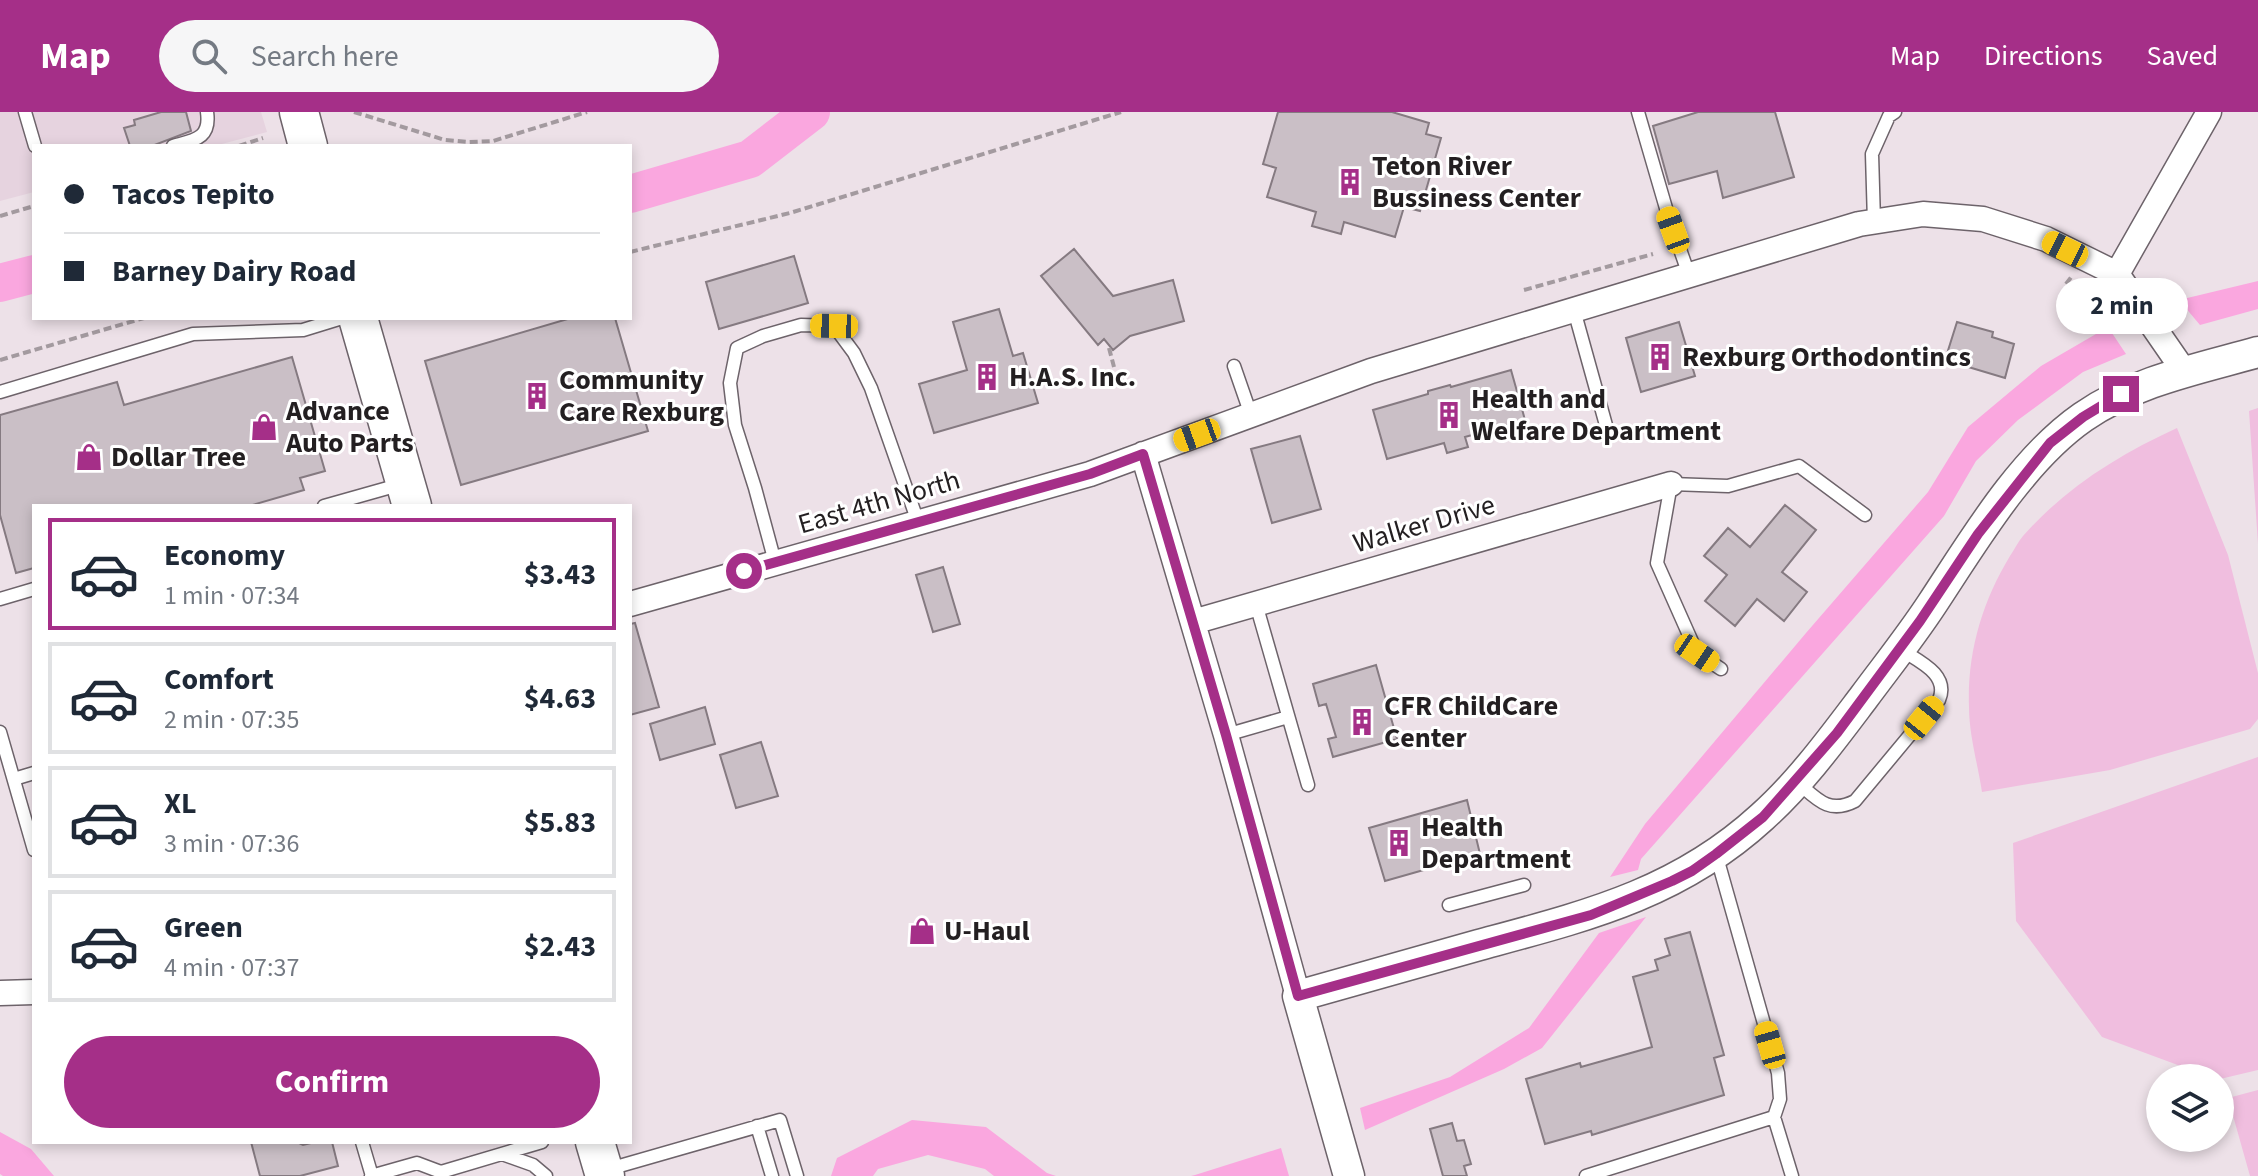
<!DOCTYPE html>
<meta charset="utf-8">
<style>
:root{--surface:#fff;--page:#f6f6f7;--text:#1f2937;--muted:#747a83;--line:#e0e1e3;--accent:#a52f88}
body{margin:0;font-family:"Source Sans 3",sans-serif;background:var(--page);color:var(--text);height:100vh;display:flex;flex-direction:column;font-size:30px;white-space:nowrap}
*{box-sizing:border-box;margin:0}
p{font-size:26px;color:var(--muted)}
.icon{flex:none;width:44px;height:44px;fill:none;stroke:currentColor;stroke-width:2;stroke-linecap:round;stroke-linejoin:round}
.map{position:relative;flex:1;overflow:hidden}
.details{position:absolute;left:32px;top:392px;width:600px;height:640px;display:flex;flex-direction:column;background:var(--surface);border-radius:0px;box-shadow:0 4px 12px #0003}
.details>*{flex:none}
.banner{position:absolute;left:32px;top:32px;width:600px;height:176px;border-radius:0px;box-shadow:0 4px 12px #0003;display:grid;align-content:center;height:176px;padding:0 32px;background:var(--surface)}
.buttons{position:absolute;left:2146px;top:952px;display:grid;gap:16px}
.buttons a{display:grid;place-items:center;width:88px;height:88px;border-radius:50%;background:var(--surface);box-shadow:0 4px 12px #0003;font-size:40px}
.end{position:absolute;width:36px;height:36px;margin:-18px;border:10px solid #a52f88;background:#fff;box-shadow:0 0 0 4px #fff}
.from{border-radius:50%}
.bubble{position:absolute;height:56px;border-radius:28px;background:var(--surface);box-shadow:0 4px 12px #0003;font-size:26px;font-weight:700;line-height:56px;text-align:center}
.car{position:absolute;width:24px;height:48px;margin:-24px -12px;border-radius:10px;box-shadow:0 0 6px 2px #0007;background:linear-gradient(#f5c518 24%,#345 0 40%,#f5c518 0 76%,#345 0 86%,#f5c518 0)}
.banner b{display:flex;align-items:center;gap:28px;height:76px;font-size:30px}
.banner b+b{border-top:2px solid var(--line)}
.banner i{width:20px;height:20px;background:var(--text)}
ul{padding:14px 0 0;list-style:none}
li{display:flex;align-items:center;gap:24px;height:112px;margin:0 16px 12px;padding:0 16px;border:4px solid var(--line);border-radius:0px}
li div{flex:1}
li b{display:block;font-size:30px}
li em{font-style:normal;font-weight:700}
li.on{border-color:var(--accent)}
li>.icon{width:72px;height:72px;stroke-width:1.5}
.action{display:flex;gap:16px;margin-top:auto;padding:16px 32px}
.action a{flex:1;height:92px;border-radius:48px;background:var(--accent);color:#fff;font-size:32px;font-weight:700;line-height:92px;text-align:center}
header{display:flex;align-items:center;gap:48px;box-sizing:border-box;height:112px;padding:0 40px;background:var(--accent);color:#fff}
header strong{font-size:38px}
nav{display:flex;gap:44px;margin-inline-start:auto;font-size:28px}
.search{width:560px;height:72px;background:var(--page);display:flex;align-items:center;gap:20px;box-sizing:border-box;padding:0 28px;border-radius:44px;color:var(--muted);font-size:30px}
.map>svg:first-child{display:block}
.built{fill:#e6d3df}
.green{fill:#f0bedf}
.water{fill:#faa7df}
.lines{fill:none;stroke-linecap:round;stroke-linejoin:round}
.river{stroke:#faa7df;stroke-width:38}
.building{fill:#cabfc6;stroke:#857a81;stroke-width:2}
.service-casing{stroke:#6d636a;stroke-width:15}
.minor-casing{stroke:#6d636a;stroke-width:27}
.tertiary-casing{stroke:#6d636a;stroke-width:33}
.primary-casing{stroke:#6d636a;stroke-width:41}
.path{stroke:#a39a9f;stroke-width:4;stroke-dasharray:8 4;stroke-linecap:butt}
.service{stroke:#fff;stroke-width:12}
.minor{stroke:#fff;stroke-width:24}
.tertiary{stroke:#fff;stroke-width:30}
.primary{stroke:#fff;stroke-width:38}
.route{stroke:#a52f88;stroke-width:10}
.labels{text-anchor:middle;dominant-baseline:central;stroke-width:6;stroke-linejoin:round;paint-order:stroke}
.poi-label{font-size:28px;font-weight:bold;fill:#231f21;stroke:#fff;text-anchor:start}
.street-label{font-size:28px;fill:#231f21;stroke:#fff}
</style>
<header>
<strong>Map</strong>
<div class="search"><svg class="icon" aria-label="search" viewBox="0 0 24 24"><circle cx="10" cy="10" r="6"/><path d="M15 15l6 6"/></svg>Search here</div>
<nav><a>Map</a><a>Directions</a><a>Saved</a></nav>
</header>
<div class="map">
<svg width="2258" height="1064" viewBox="0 0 2258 1064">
<rect width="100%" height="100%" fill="#ede1e8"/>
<path class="built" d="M0 0H261L267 20 214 34H34V80L0 89Z"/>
<path class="green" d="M2258 296V432L2249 299Z
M2177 316 2228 443 2258 561V607L2250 617 2110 658 1982 680C1978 653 1969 623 1969 595 1967 541 1982 490 2010 444 2014 438 2018 430 2023 424 2065 376 2120 342 2177 316Z
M2258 645V958L2220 967 2213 966 2102 925 2016 809 2013 731Z
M2258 978V1064H2250L2228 986Z"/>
<path class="water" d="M2258 169V197L2200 213 2179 188Z
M2108 215 2126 242 2083 260 2018 308 1976 349 1944 404 1641 747 1638 758 1610 765 1645 712 1806 521 1928 380 1968 315 2041 254Z
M1646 805 1542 936 1504 957 1365 1018 1360 996 1450 965 1529 916 1599 821Z
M912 1008 986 1015 1047 1061 1056 1064H994L985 1057 928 1043 878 1057 873 1064H831L837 1046Z
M0 1020 31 1037 54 1064H3L0 1062Z
M1281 1036 1289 1064H1191L1195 1063Z"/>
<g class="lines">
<path class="river" d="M630 82 750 47 811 0
M0 171 34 162"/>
</g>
<path class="building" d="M161 0H186L191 19 152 34H130L124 16 135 13 134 8Z
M1278 0H1392L1429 11 1426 22 1441 26 1420 99 1404 95 1395 125 1344 110 1341 122 1312 114 1316 100 1267 85 1276 56 1263 52Z
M1698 0H1775L1794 65 1723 86 1717 59 1669 72 1653 14Z
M1074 137 1113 184 1173 168 1184 209 1130 224 1113 238 1104 227 1098 233 1041 164Z
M794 144 808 191 719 217 706 170Z
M999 197 1013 244 1023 241 1038 291 934 321 919 272 967 258 953 210Z
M571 206H615L648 319 461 373 425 249Z
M1679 210 1695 264 1641 280 1626 226Z
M1957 210 1993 220 1992 225 2014 232 2005 266 1945 248Z
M292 245 325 359 300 366 304 378 249 394H34V456L16 461 0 403V303L117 270 124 293Z
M1511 258 1525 308 1465 325 1468 335 1447 341 1444 331 1387 347 1373 298 1428 282V279L1450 273 1451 275Z
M1300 324 1321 397 1272 411 1251 337Z
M1785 393 1816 418 1782 460 1807 480 1784 509 1757 487 1735 514 1705 489 1727 463 1704 444 1728 416 1750 435Z
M943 455 960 512 933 520 916 463Z
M635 511 659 595 630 603V512Z
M1376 553 1397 627 1333 645 1328 627 1336 625 1326 592 1319 594 1313 572Z
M705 595 715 632 660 648 650 612Z
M761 630 778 684 736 696 720 643Z
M1467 688 1480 742 1385 769 1369 716Z
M1690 820 1724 943 1714 946 1724 983 1592 1023 1591 1019 1545 1032 1526 967 1580 951 1581 955 1652 935 1633 865 1658 858 1655 848 1670 843 1665 827Z
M1452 1011 1457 1029 1464 1028 1471 1052 1464 1054 1467 1064H1443L1430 1017Z
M251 1030H297L303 1033 315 1030H332L338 1054 300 1064H260Z"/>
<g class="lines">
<g class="service-casing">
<path id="service" d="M25 0 35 34
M1638 0 1668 103 1689 163
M173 34C194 28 211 27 207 0
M1874 110 1872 42 1889 4 1895 0
M1574 198 1609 324
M1234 254 1251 303
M0 280 193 222 303 218 342 206
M324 394 402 372
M775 450 755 376 735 313 730 271 737 236 763 224 801 213 834 214 854 241 871 276 918 410
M0 487 34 477
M1256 492 1308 673
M1721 557 1697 541 1657 451 1671 372 1728 374 1799 354 1865 403
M0 620 34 738
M1226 623 1288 605
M14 667 34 661
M1796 669C1816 686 1828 703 1855 689L1939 588C1950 562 1918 549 1900 537
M1449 793 1524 773
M1774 1005 1792 1064
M757 1014 772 1064
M362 1030 372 1064
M502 1042 533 1053 546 1064
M609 1057 780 1008 797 1064
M371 1064 417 1051 441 1060 542 1030
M1586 1064 1774 1005 1780 987 1778 961 1716 742"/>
</g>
<g class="minor-casing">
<path id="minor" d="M2117 162 2209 0
M1143 342 1226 623 1298 884
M630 492 1090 362 1371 259 1859 112 1923 102 1983 107 2046 127 2117 162 2184 259
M1193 510 1671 372
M0 881 34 880"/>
</g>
<g class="tertiary-casing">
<path id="tertiary" d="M1349 1064 1298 884C1358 867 1419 850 1479 833 1586 804 1678 782 1762 705 1801 670 1833 626 1864 585 1887 554 1911 524 1932 492 1973 430 2021 348 2083 305 2135 269 2198 257 2258 240"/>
</g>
<g class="primary-casing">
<path id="primary" d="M299 0 308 34
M358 206 412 394
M595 1030 605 1064"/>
</g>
<path class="path" d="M354 0 445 28 469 30 493 29 587 0
M239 34 263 26
M0 104 34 94
M630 140 790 101 1121 0
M2066 172 2072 164
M1524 178 1653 142
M1109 236 1114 255
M0 248 144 206"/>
<use href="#service" class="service"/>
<use href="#minor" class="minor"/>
<use href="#tertiary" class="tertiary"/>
<use href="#primary" class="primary"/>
</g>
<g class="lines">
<path class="route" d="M744 459 1090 362 1143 342 1226 623 1298 884 1591 803 1672 769 1692 759 1716 742 1763 705 1837 621 1920 509 1978 422 2050 331 2083 305 2121 282"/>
</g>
<defs>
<g id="building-bare" transform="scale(2.16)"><path d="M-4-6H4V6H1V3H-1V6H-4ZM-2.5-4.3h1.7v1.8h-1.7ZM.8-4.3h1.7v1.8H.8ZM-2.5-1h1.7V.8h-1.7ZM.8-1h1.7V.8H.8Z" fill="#a52f88" stroke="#fff" stroke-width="2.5" paint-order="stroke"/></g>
<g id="shop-bare" transform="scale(2.16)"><path d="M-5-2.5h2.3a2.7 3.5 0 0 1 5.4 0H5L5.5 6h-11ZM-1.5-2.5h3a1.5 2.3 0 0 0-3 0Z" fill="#a52f88" stroke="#fff" stroke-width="2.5" paint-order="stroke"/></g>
</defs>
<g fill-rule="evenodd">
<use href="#building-bare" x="1350" y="70"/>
<use href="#building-bare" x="1660" y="245"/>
<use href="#building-bare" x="987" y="265"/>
<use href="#building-bare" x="537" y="284"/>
<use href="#building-bare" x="1449" y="303"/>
<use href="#shop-bare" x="264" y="315"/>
<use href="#shop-bare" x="89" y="345"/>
<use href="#building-bare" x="1362" y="610"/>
<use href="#building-bare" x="1399" y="731"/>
<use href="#shop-bare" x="922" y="819"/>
</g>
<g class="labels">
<g class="poi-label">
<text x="1372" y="54">Teton River<tspan x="1372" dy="32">Bussiness Center</tspan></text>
<text x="1682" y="245">Rexburg Orthodontincs</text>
<text x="1009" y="265">H.A.S. Inc.</text>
<text x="559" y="268">Community<tspan x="559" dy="32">Care Rexburg</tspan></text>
<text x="1471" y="287">Health and<tspan x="1471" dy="32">Welfare Department</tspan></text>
<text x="286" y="299">Advance<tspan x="286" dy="32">Auto Parts</tspan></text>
<text x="111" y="345">Dollar Tree</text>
<text x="1384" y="594">CFR ChildCare<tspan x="1384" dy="32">Center</tspan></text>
<text x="1421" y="715">Health<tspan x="1421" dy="32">Department</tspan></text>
<text x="944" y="819">U-Haul</text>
</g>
<g class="street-label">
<text transform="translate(879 390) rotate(-16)">East 4th North</text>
<text transform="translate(1424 412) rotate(-16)">Walker Drive</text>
</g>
</g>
</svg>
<div class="buttons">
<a><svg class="icon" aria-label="layers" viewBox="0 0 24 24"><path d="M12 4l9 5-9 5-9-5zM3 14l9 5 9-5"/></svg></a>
</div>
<i class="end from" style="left:744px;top:459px"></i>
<i class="end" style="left:2121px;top:282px"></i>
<div class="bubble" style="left:2056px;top:166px;width:132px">2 min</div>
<i class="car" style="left:1673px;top:118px;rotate:340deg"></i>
<i class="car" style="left:2065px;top:137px;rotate:296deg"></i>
<i class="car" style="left:834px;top:214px;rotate:271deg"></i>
<i class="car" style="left:1197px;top:323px;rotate:250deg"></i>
<i class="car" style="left:1697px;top:541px;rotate:124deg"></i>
<i class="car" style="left:1924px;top:606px;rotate:39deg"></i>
<i class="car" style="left:1770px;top:933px;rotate:344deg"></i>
<div class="banner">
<b><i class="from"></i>Tacos Tepito</b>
<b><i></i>Barney Dairy Road</b>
</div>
<section class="details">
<ul>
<li class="on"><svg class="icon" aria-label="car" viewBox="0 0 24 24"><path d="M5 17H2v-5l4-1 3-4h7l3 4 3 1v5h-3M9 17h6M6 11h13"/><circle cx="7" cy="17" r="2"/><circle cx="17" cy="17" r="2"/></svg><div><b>Economy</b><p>1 min · 07:34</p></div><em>$3.43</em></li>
<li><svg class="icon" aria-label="car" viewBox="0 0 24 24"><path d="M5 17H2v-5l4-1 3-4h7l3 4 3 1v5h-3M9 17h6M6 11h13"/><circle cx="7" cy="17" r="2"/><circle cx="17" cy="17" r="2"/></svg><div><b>Comfort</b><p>2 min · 07:35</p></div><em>$4.63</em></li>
<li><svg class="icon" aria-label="car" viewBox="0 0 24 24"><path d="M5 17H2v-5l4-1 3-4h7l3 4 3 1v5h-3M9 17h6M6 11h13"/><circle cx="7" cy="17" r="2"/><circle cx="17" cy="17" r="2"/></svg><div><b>XL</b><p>3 min · 07:36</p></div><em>$5.83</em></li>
<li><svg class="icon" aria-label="car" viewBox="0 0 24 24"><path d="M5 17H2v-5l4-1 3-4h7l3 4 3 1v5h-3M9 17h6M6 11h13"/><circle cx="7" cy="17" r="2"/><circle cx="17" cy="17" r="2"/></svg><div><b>Green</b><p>4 min · 07:37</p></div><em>$2.43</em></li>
</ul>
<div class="action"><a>Confirm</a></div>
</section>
</div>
